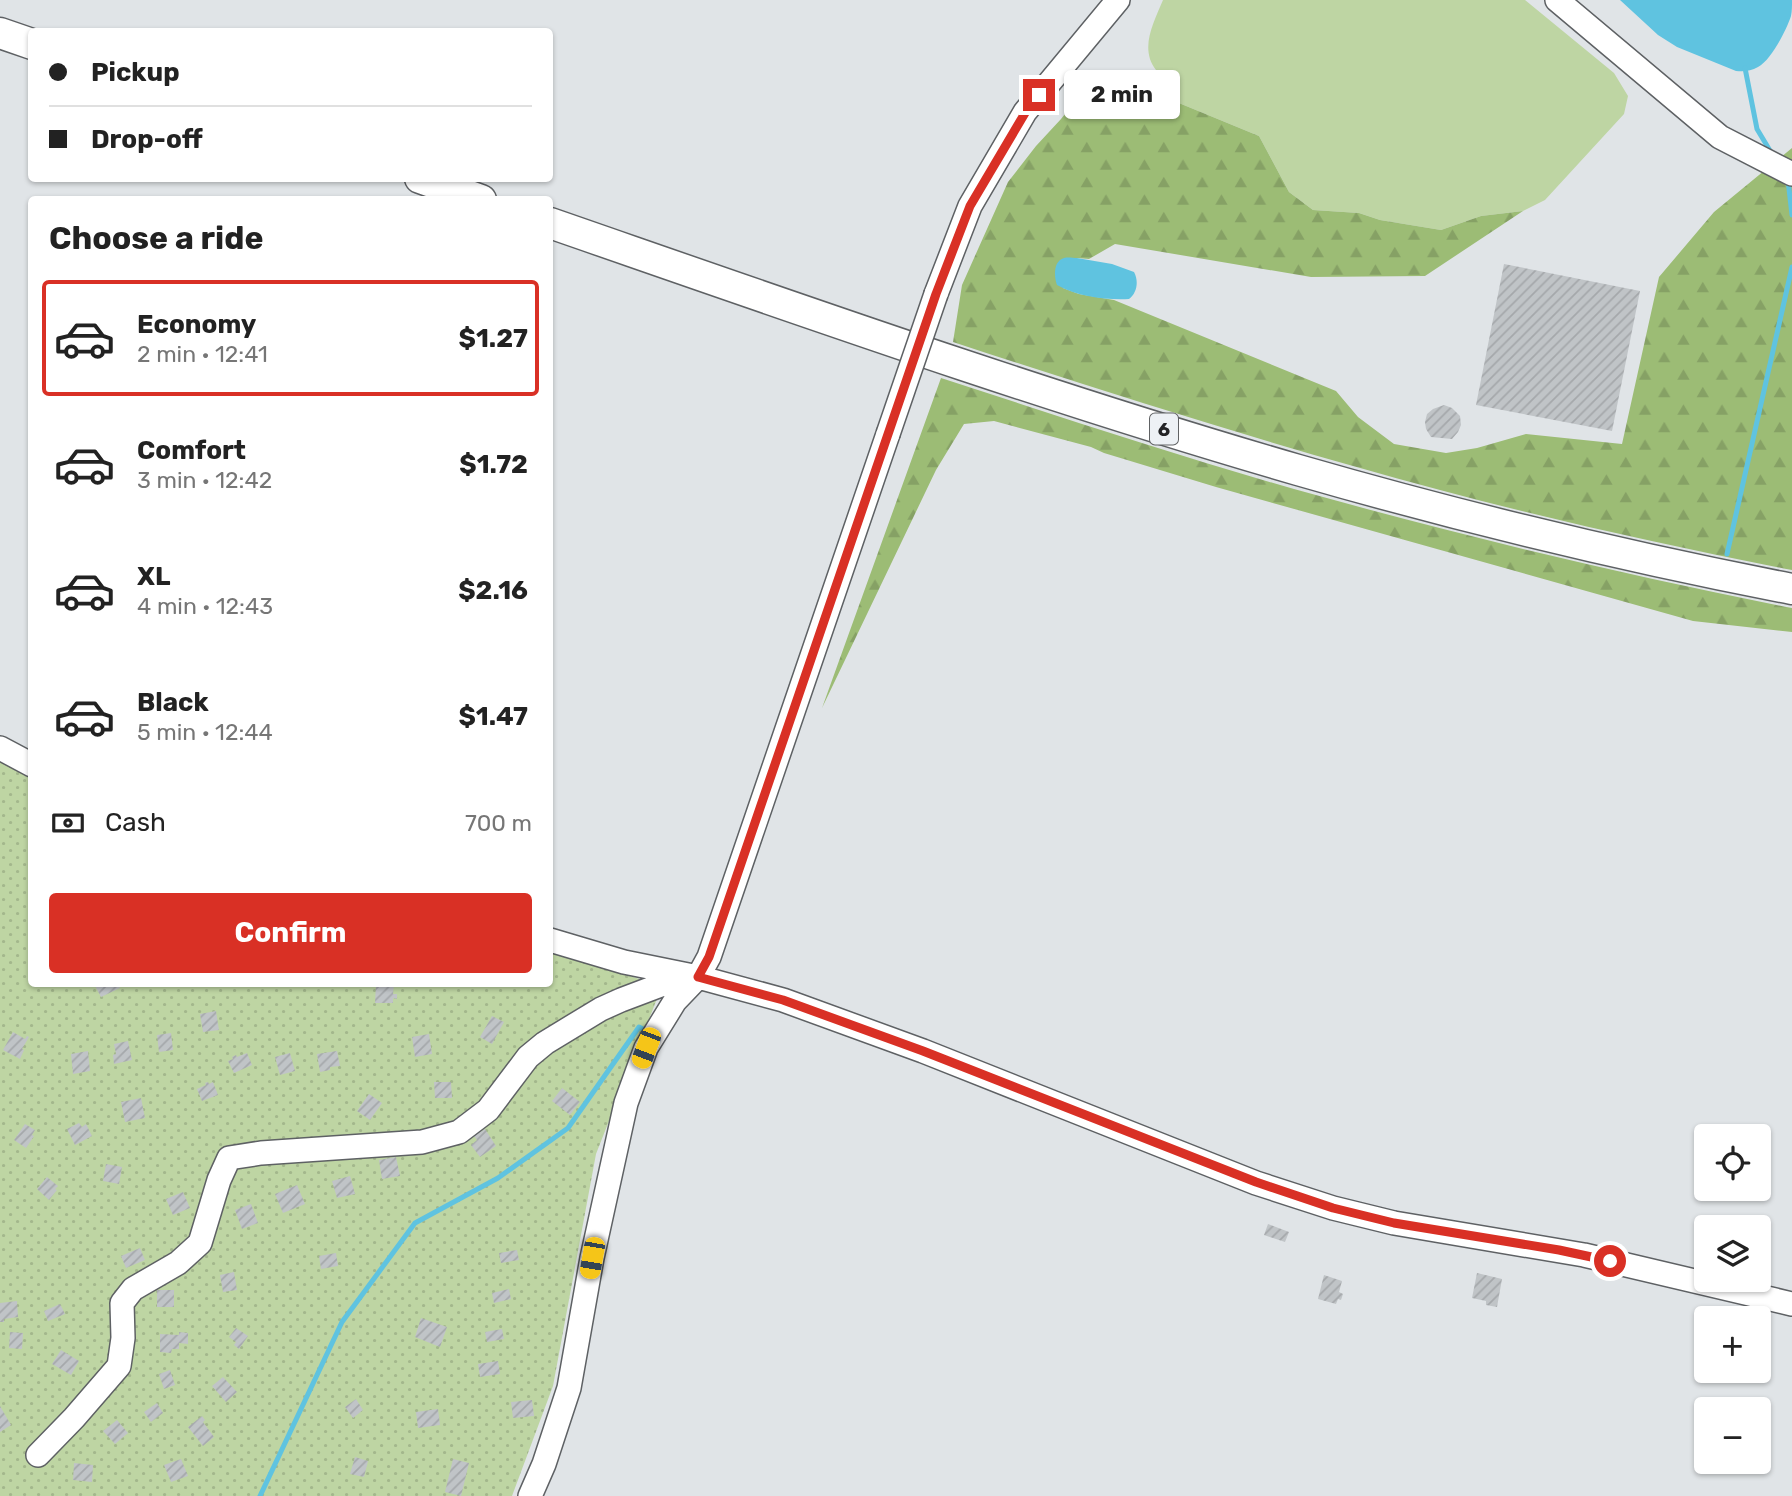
<!DOCTYPE html>
<meta charset="utf-8">
<style>
:root{--surface:#fff;--page:#f6f6f6;--text:#222;--muted:#767676;--line:#e0e0e0;--accent:#d93025}
body{margin:0;font-family:Rubik,sans-serif;background:var(--page);color:var(--text);height:100vh;display:flex;flex-direction:column;font-size:26px;white-space:nowrap}
*{box-sizing:border-box;margin:0}
p{font-size:23px;color:var(--muted)}
.icon{flex:none;width:38px;height:38px;fill:none;stroke:currentColor;stroke-width:2;stroke-linecap:round;stroke-linejoin:round}
.map{position:relative;flex:1;overflow:hidden}
.details{position:absolute;left:28px;top:196px;width:525px;height:791px;display:flex;flex-direction:column;background:var(--surface);border-radius:7px;box-shadow:0 2px 5px #0004}
.details>*{flex:none}
.hud{position:absolute;left:28px;top:28px;width:525px;height:154px;border-radius:7px;box-shadow:0 2px 5px #0004;display:grid;align-content:center;height:154px;padding:0 21px;background:var(--surface)}
.buttons{position:absolute;left:1694px;top:1124px;display:grid;gap:14px}
.buttons a{display:grid;place-items:center;width:77px;height:77px;border-radius:7px;background:var(--surface);box-shadow:0 2px 5px #0004;font-size:35px}
.end{position:absolute;width:32px;height:32px;margin:-16px;border:9px solid #d93025;background:#fff;box-shadow:0 0 0 4px #fff}
.from{border-radius:50%}
.bubble{position:absolute;height:49px;border-radius:7px;background:var(--surface);box-shadow:0 2px 5px #0004;font-size:23px;font-weight:700;line-height:49px;text-align:center}
.car{position:absolute;width:21px;height:42px;margin:-21px -10px;border-radius:9px;box-shadow:0 0 5px 2px #0007;background:linear-gradient(#f5c518 24%,#345 0 40%,#f5c518 0 76%,#345 0 86%,#f5c518 0)}
.hud b{display:flex;align-items:center;gap:24px;height:66px;font-size:26px}
.hud b+b{border-top:2px solid var(--line)}
.hud i{width:18px;height:18px;background:var(--text)}
ul{padding:0;list-style:none}
li{display:flex;align-items:center;gap:21px;height:116px;margin:0 14px 10px;padding:0 7px;border:4px solid transparent;border-radius:7px}
li div{flex:1}
li b{display:block;font-size:26px}
li em{font-style:normal;font-weight:700}
li.on{border-color:var(--accent)}
li>.icon{width:63px;height:63px;stroke-width:1.5}
h2{padding:0 21px;font-size:32px;line-height:84px}
.pay{display:flex;align-items:center;gap:18px;height:77px;padding:0 21px;font-size:26px}
.pay p{margin-inline-start:auto}
.primary-button{display:flex;gap:14px;margin-top:auto;padding:14px 21px}
.primary-button a{flex:1;height:80px;border-radius:7px;background:var(--accent);color:#fff;font-size:28px;font-weight:700;line-height:80px;text-align:center}
.map>svg:first-child{display:block}
.grass{fill:#bed5a3}
.forest{fill:url(#forest-firs)}
.garden{fill:url(#garden-dots)}
.water{fill:#5fc3e0}
.lines{fill:none;stroke-linecap:round;stroke-linejoin:round}
.stream{stroke:#5fc3e0;stroke-width:5}
.building{fill:url(#building-hatch)}
.minor-casing{stroke:#5e6164;stroke-width:26}
.major-casing{stroke:#5e6164;stroke-width:33}
.minor{stroke:#fff;stroke-width:23}
.major{stroke:#fff;stroke-width:30}
.minor-bridge-casing{stroke:#5e6164;stroke-width:26;stroke-linecap:butt}
.minor-bridge{stroke:#fff;stroke-width:23}
.route{stroke:#d93025;stroke-width:9}
.labels{text-anchor:middle;dominant-baseline:central;stroke-width:5;stroke-linejoin:round;paint-order:stroke}
.shield{fill:#edf1f5;stroke:#606264;stroke-width:2}
.shield-label{font-size:19px;font-weight:bold;fill:#232426}
</style>
<div class="map">
<svg width="1792" height="1496" viewBox="0 0 1792 1496">
<defs>
<pattern id="forest-firs" width="22" height="20" patternUnits="userSpaceOnUse" patternTransform="scale(1.75)"><rect width="22" height="20" fill="#9cbc75"/><path d="M5 1l3.5 6h-7zM16 11l3.5 6h-7z" fill="#86a165"/></pattern>
<pattern id="garden-dots" width="8" height="8" patternUnits="userSpaceOnUse" patternTransform="scale(1.75)"><rect width="8" height="8" fill="#bed5a3"/><path d="M2 2h.1M6 6h.1" fill="none" stroke="#a3b78c" stroke-width="1.8" stroke-linecap="round"/></pattern>
<pattern id="building-hatch" width="6" height="6" patternUnits="userSpaceOnUse" patternTransform="scale(1.75)"><rect width="6" height="6" fill="#c0c4c7"/><path d="M-1 1l2-2M0 6l6-6M5 7l2-2" fill="none" stroke="#a5a8ab"/></pattern>
</defs>
<rect width="100%" height="100%" fill="#e0e4e7"/>
<path class="grass" d="M1163 0H1525L1614 73 1628 96 1624 114 1545 200 1523 211 1481 216 1441 230 1380 220 1359 213 1313 210 1289 192 1259 136 1174 101 1154 88 1156 70C1139 48 1154 22 1163 0Z"/>
<path class="forest" d="M1156 70 1154 88 1174 101 1259 136 1289 192 1313 210 1359 213 1380 220 1441 230 1481 216 1523 211 1425 276 1311 277 1115 244 1089 259 1077 258 1063 288 1079 294 1114 300 1336 391 1358 417 1394 444 1446 453 1477 448 1526 434 1622 444 1659 277 1714 212 1792 148V570C1674 547 1556 521 1440 490 1276 446 1114 395 953 342L962 285 1008 182 1036 146 1061 119 1092 80Z
M941 378C1058 416 1175 455 1294 489 1458 535 1624 575 1792 608V632L1693 621 1216 487 1104 453 1091 447 994 421 964 424 936 470 822 708Z"/>
<path class="garden" d="M0 758 31 778 32 984H550V951L662 986 596 1154 553 1386 512 1496H0Z"/>
<path class="water" d="M1620 0H1792C1792 6 1792 11 1791 16 1786 31 1771 60 1758 67 1751 71 1744 72 1736 71L1677 47 1658 35Z
M1077 258 1112 264 1134 272C1139 281 1137 293 1129 299 1105 300 1079 297 1057 285 1054 277 1053 261 1064 258 1068 257 1073 258 1077 258Z"/>
<g class="lines">
<path class="stream" d="M1745 68 1757 129 1772 154
M1788 180 1792 215
M1727 554 1792 267
M260 1496 342 1322 415 1223 498 1178 568 1128 639 1027 649 1032"/>
</g>
<path class="building" d="M1504 264 1640 291 1612 431 1476 405Z
M1444 405 1452 408 1460 416 1461 425 1458 432 1452 439 1431 437 1426 429 1425 422 1427 414 1433 409Z
M94 984H118L120 988 101 997Z
M376 984H394L393 994H397V999L393 998V1003H375Z
M216 1011 219 1030 203 1032 200 1014Z
M492 1016 504 1022 492 1044 480 1037Z
M13 1032 25 1039 27 1036 29 1037 22 1049 24 1050 20 1059 3 1050Z
M171 1033 173 1050 159 1052 157 1035Z
M429 1034 432 1054 415 1057 412 1037Z
M128 1041 132 1060 114 1064 113 1055 116 1054 114 1044Z
M88 1051 90 1071 73 1074 71 1054Z
M337 1051 340 1066 330 1067V1070L320 1072 317 1054Z
M247 1053 252 1065 234 1073 228 1061 233 1059 232 1057 236 1055 237 1057Z
M290 1053 295 1071 280 1075 275 1057Z
M208 1082 209 1084 213 1082 218 1095 202 1101 197 1089 206 1085 205 1083Z
M434 1082H451L452 1098H435Z
M562 1088 580 1102 570 1115 552 1101Z
M369 1094 382 1103 370 1120 357 1111Z
M141 1098 145 1118 125 1122 121 1102Z
M79 1123 82 1127 86 1124 92 1136 75 1145 67 1129Z
M25 1124 35 1130 32 1135 34 1136 26 1148 14 1140Z
M485 1129 496 1146 480 1157 471 1145 477 1140 474 1136Z
M396 1157 400 1176 382 1179 379 1160Z
M106 1164 122 1167 119 1184 103 1181Z
M350 1176 355 1194 337 1198 332 1181Z
M47 1177 58 1186 55 1189 57 1190 49 1200 37 1189Z
M297 1185 305 1204 283 1213 275 1194Z
M183 1192 190 1208 173 1215 166 1199Z
M251 1204 258 1223 242 1229 235 1210Z
M1268 1224 1289 1232 1285 1242 1264 1235Z
M140 1248 145 1260 126 1268 121 1256Z
M517 1250 519 1260 501 1263 499 1253Z
M336 1253 338 1266 321 1269 319 1256Z
M234 1272 237 1290 223 1292 220 1275Z
M1477 1273 1502 1279 1497 1307 1486 1305V1301L1472 1298Z
M1324 1275 1342 1281 1339 1292 1343 1294 1341 1300 1338 1299 1336 1304 1318 1299Z
M509 1289 511 1299 494 1303 492 1293Z
M157 1290H174V1307H157Z
M17 1301 18 1317 4 1319V1322H0V1303Z
M60 1304 65 1314 48 1321 44 1311Z
M421 1318 447 1327 440 1347 415 1337Z
M236 1328 248 1336 239 1349 234 1345 236 1342 229 1337Z
M502 1329 504 1339 487 1342 485 1332Z
M10 1332 23 1333 22 1349 9 1348Z
M179 1332 188 1333V1344L179 1343V1349H172L171 1353 160 1352V1334L179 1335Z
M61 1350 79 1361 71 1375 52 1364Z
M498 1361 500 1374 480 1377 478 1364Z
M170 1370 175 1385 164 1389 159 1374Z
M223 1377 237 1392 226 1402 212 1386Z
M356 1399 363 1410 353 1418 345 1407Z
M532 1400 534 1416 513 1418 511 1402Z
M157 1403 163 1413 151 1422 144 1412Z
M0 1406 11 1425 0 1432Z
M438 1409 440 1425 418 1428 416 1412Z
M202 1416 205 1420 203 1422 214 1437 203 1446 188 1427Z
M117 1420 128 1433 115 1444 103 1431Z
M355 1457 368 1461 364 1477 350 1474Z
M181 1459 188 1476 171 1482 164 1465Z
M453 1459 469 1463 461 1496 445 1492Z
M74 1463 93 1465 92 1482 73 1480Z"/>
<g class="lines">
<g class="minor-casing">
<path id="minor" d="M1557 0 1720 137 1792 174
M936 294 970 206 1025 112 1118 0
M0 748 32 765
M550 940 624 962 698 977 783 1000 923 1051 1256 1183 1333 1208 1394 1223 1584 1255 1792 1304
M38 1455 74 1418 119 1366 123 1338 122 1303 133 1289 178 1263 200 1243 219 1180 229 1158 261 1153 422 1142 459 1132 488 1110 528 1057 545 1043 601 1009 621 1000 666 983 688 979
M530 1496 544 1464 569 1388 592 1258 626 1103 646 1048 675 1001 698 977 709 957 888 434"/>
</g>
<g class="major-casing">
<path id="major" d="M0 33 32 44
M420 178 481 200
M550 223C798 309 1046 397 1298 470 1461 517 1626 557 1792 589"/>
</g>
<use href="#minor" class="minor"/>
<use href="#major" class="major"/>
<g class="minor-bridge-casing">
<path id="minor-bridge" d="M888 434 936 294"/>
</g>
<use href="#minor-bridge" class="minor-bridge"/>
</g>
<g class="lines">
<path class="route" d="M1039 95 1025 113 970 206 936 294 709 957 698 977 783 1000 923 1051 1256 1182 1333 1208 1394 1223 1559 1250 1610 1261"/>
</g>
<g class="labels">
<rect class="shield" x="1150" y="413.5" width="28" height="31" rx="5"/>
<g class="shield-label">
<text x="1164" y="429">6</text>
</g>
</g>
</svg>
<div class="buttons">
<a><svg class="icon" aria-label="locate" viewBox="0 0 24 24"><circle cx="12" cy="12" r="6"/><path d="M12 2v4M12 18v4M2 12h4M18 12h4"/></svg></a>
<a><svg class="icon" aria-label="layers" viewBox="0 0 24 24"><path d="M12 4l9 5-9 5-9-5zM3 14l9 5 9-5"/></svg></a>
<a>+</a>
<a>−</a>
</div>
<i class="end from" style="left:1610px;top:1261px"></i>
<i class="end" style="left:1039px;top:95px"></i>
<div class="bubble" style="left:1064px;top:70px;width:116px">2 min</div>
<i class="car" style="left:646px;top:1048px;rotate:201deg"></i>
<i class="car" style="left:592px;top:1258px;rotate:190deg"></i>
<div class="hud">
<b><i class="from"></i>Pickup</b>
<b><i></i>Drop-off</b>
</div>
<section class="details">
<h2>Choose a ride</h2>
<ul>
<li class="on"><svg class="icon" aria-label="car" viewBox="0 0 24 24"><path d="M5 17H2v-5l4-1 3-4h7l3 4 3 1v5h-3M9 17h6M6 11h13"/><circle cx="7" cy="17" r="2"/><circle cx="17" cy="17" r="2"/></svg><div><b>Economy</b><p>2 min · 12:41</p></div><em>$1.27</em></li>
<li><svg class="icon" aria-label="car" viewBox="0 0 24 24"><path d="M5 17H2v-5l4-1 3-4h7l3 4 3 1v5h-3M9 17h6M6 11h13"/><circle cx="7" cy="17" r="2"/><circle cx="17" cy="17" r="2"/></svg><div><b>Comfort</b><p>3 min · 12:42</p></div><em>$1.72</em></li>
<li><svg class="icon" aria-label="car" viewBox="0 0 24 24"><path d="M5 17H2v-5l4-1 3-4h7l3 4 3 1v5h-3M9 17h6M6 11h13"/><circle cx="7" cy="17" r="2"/><circle cx="17" cy="17" r="2"/></svg><div><b>XL</b><p>4 min · 12:43</p></div><em>$2.16</em></li>
<li><svg class="icon" aria-label="car" viewBox="0 0 24 24"><path d="M5 17H2v-5l4-1 3-4h7l3 4 3 1v5h-3M9 17h6M6 11h13"/><circle cx="7" cy="17" r="2"/><circle cx="17" cy="17" r="2"/></svg><div><b>Black</b><p>5 min · 12:44</p></div><em>$1.47</em></li>
</ul>
<div class="pay"><svg class="icon" aria-label="cash" viewBox="0 0 24 24"><path d="M3 7h18v10H3z"/><circle cx="12" cy="12" r="2"/></svg>Cash<p>700 m</p></div>
<div class="primary-button"><a>Confirm</a></div>
</section>
</div>
